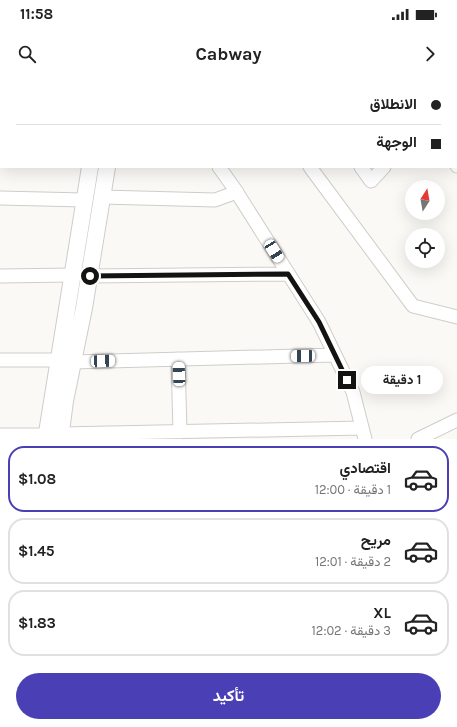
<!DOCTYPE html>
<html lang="ar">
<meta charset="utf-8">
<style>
:root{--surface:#fff;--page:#f2f2f2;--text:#222;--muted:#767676;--line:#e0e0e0;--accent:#4b3fb6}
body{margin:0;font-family:Karla,Vazirmatn,sans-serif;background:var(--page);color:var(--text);direction:rtl;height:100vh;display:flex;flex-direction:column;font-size:15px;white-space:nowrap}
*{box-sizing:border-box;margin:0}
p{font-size:13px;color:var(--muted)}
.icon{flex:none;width:22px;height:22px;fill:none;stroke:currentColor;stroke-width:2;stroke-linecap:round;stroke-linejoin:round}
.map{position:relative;height:359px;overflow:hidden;direction:ltr}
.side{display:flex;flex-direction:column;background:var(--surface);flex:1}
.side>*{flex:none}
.banner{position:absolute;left:0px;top:0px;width:457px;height:88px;box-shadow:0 4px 16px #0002;direction:rtl;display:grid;align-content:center;height:88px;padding:0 16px;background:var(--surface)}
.needle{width:26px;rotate:11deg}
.buttons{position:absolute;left:405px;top:100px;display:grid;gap:8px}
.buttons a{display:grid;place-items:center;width:40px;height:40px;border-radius:50%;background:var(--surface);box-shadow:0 4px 16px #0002;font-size:20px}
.end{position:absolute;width:18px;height:18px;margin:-9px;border:5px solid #131312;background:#fff;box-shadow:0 0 0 2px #fff}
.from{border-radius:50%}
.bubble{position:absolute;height:28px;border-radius:14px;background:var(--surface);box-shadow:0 4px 16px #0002;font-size:13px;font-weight:700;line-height:28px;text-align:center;direction:rtl}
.car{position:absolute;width:12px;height:24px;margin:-12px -6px;border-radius:5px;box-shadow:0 0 3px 1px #0007;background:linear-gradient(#fff 24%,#345 0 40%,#fff 0 76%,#345 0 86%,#fff 0)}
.banner b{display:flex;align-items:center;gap:14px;height:38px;font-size:15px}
.banner b+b{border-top:1px solid var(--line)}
.banner i{width:10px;height:10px;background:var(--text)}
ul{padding:7px 0 0;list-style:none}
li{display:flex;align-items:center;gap:12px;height:66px;margin:0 8px 6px;padding:0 8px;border:2px solid var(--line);border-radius:16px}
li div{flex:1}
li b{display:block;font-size:15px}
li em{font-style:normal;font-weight:700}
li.active{border-color:var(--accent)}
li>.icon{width:36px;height:36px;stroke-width:1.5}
.cta{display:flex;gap:8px;margin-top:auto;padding:8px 16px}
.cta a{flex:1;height:46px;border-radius:24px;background:var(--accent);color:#fff;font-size:16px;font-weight:700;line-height:46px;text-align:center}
.status{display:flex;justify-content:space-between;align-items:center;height:28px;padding:0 20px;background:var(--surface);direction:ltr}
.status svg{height:11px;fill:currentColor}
header{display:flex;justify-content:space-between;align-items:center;height:52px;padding:0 16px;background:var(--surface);font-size:18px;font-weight:700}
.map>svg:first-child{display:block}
.built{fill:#f4eee4}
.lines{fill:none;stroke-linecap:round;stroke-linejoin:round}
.minor-casing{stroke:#cfcdca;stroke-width:15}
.tertiary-casing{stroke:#cfcdca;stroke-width:18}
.minor{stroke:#fff;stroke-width:13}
.tertiary{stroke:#fff;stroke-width:16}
.route{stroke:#131312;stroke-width:5}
</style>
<div class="status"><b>11:58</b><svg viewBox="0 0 49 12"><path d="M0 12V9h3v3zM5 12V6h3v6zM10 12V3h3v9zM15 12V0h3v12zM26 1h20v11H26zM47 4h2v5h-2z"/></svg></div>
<header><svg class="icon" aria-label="forward" viewBox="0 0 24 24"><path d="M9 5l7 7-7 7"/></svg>Cabway<svg class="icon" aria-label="search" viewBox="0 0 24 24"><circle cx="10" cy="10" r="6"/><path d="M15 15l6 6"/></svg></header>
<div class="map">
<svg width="457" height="359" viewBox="0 0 457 359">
<rect width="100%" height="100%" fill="#fbf9f5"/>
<path class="built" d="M423 0H457V74L456 1Z"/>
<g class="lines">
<g class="minor-casing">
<path id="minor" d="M155 0 156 1
M246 0V1
M298 0 299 1
M361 0 362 1
M418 1V0
M0 41H1
M456 84 457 86
M219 87 234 108 319 242 353 312 365 359
M310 87 413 226 457 237
M361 87 371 101 384 87
M102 117 215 120 237 112
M0 118 84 120
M0 196 73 195
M90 196 288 194
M178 279 180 352
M0 280H59
M73 282 334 275
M61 354 362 348
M0 355H47
M418 359 457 340"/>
</g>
<g class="tertiary-casing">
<path id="tertiary" d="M105 1V0
M120 1V0
M46 359 90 87
M60 359 65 321 84 228 107 87"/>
</g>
<use href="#minor" class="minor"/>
<use href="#tertiary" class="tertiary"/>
</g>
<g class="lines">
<path class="route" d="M90 196 288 194 319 242 347 300"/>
</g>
</svg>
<div class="buttons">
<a><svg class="needle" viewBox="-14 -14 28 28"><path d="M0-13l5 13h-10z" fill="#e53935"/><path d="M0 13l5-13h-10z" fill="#767676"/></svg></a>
<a><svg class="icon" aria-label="locate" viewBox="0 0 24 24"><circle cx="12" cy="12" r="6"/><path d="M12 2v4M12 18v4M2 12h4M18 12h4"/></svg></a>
</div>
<i class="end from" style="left:90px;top:196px"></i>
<i class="end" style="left:347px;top:300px"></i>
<div class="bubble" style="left:361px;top:286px;width:82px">1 دقيقة</div>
<i class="car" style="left:274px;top:171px;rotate:148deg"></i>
<i class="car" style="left:303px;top:276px;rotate:269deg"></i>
<i class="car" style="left:103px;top:281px;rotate:88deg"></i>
<i class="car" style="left:179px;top:294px;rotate:358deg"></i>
<div class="banner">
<b><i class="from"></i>الانطلاق</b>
<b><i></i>الوجهة</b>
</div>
</div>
<section class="side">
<ul>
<li class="active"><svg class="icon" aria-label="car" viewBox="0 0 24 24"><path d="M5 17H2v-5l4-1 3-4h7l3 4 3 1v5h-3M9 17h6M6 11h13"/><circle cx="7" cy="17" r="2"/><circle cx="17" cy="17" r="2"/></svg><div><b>اقتصادي</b><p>1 دقيقة · 12:00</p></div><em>$1.08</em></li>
<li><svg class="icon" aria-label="car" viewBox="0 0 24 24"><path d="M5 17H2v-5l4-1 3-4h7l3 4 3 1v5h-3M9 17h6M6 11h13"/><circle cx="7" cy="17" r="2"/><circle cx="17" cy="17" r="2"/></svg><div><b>مريح</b><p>2 دقيقة · 12:01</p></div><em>$1.45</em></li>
<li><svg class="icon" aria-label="car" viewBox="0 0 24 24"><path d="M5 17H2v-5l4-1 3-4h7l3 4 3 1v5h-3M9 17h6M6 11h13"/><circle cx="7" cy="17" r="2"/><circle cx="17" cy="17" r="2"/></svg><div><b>XL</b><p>3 دقيقة · 12:02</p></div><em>$1.83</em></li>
</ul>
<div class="cta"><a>تأكيد</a></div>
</section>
